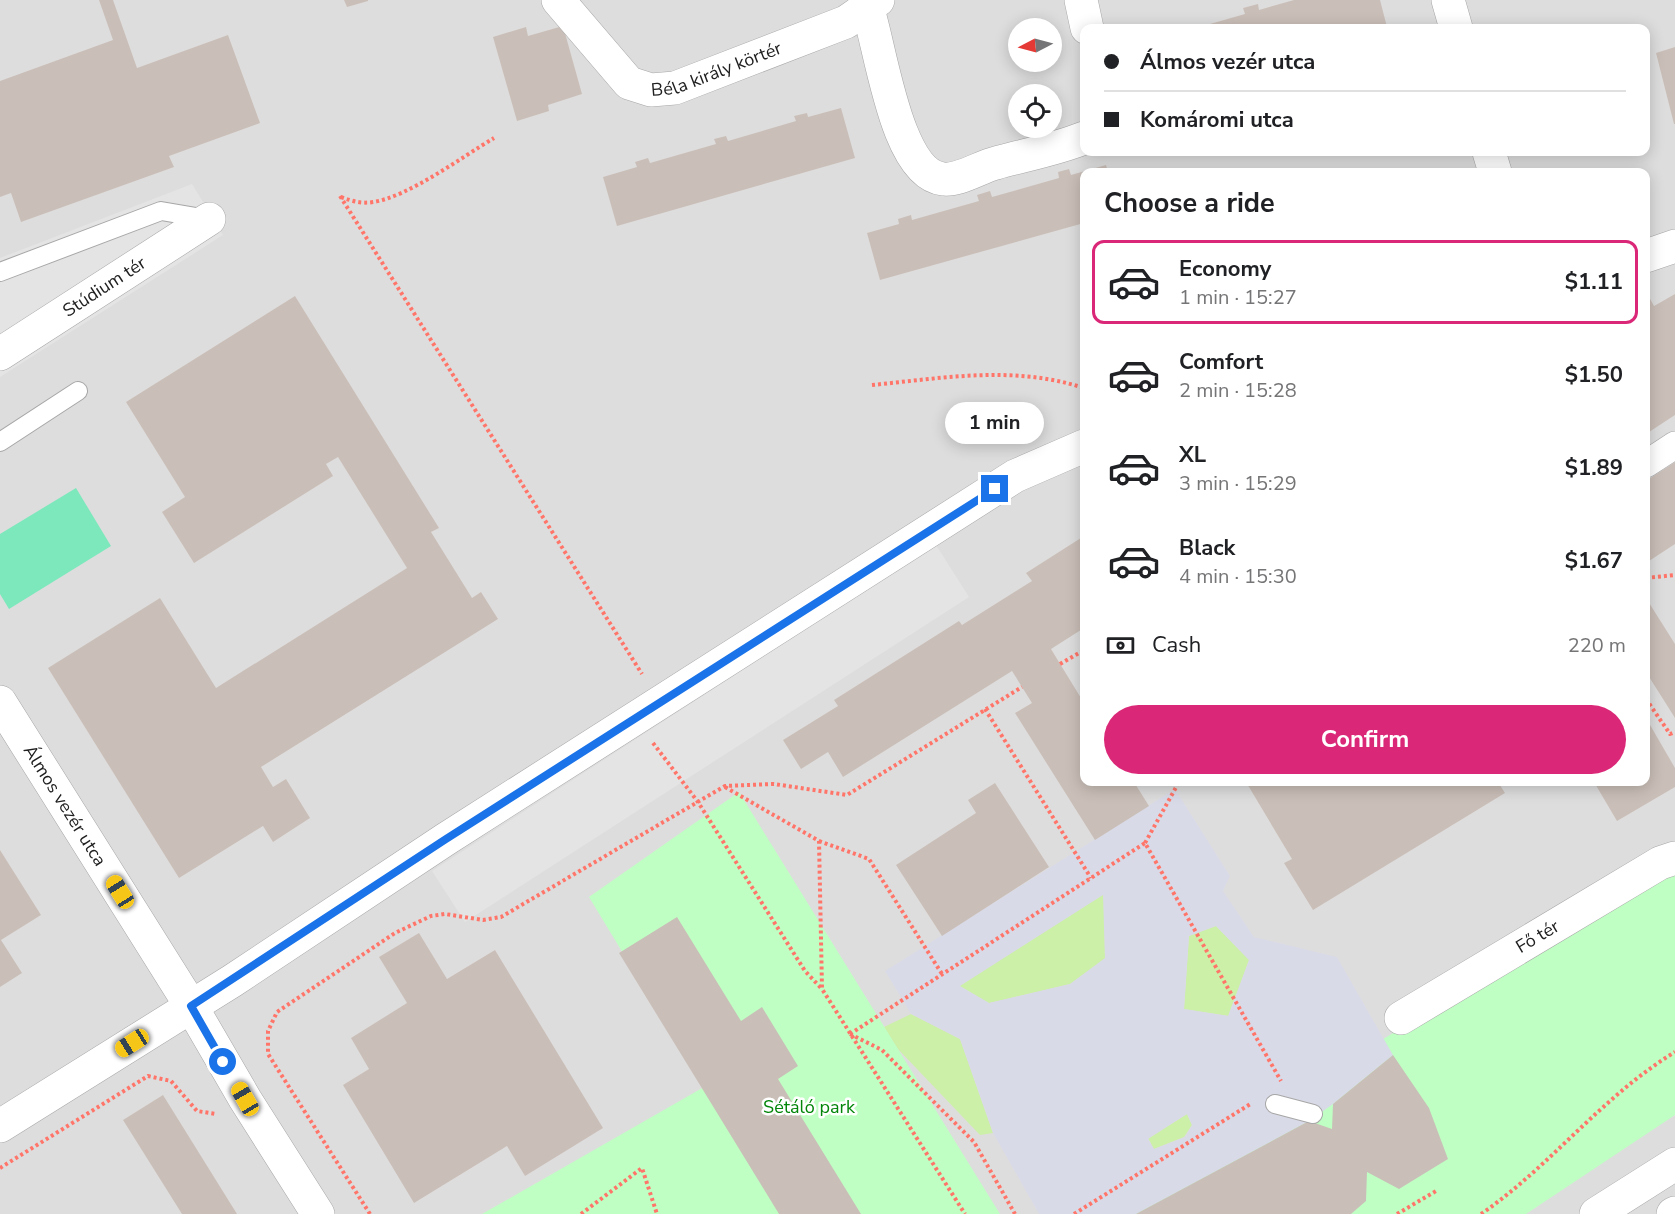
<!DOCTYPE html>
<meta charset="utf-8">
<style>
:root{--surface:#fff;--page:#f6f6f6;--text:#202124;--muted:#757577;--line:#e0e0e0;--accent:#db2777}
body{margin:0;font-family:"Nunito Sans",sans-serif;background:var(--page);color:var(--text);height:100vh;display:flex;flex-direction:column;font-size:22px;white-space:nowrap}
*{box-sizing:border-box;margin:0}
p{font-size:20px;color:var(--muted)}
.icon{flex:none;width:33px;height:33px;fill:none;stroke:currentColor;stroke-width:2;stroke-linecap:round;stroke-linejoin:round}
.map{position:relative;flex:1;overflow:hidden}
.panel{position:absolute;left:1080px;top:168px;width:570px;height:618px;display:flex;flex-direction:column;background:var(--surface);border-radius:12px;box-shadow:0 3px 15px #0003}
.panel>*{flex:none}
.hud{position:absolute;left:1080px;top:24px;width:570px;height:132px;border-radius:12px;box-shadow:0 3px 15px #0003;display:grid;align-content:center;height:132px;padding:0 24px;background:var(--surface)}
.needle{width:39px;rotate:264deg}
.buttons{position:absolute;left:1008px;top:18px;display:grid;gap:12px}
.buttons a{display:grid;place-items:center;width:54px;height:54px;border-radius:50%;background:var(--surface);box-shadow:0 3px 15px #0003;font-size:30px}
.end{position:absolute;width:27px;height:27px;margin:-14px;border:8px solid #1a73e8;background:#fff;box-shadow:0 0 0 3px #fff}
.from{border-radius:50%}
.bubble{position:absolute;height:42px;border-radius:21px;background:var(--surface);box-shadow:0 3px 15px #0003;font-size:20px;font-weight:700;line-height:42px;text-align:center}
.car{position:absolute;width:18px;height:36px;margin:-18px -9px;border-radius:8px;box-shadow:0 0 4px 2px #0007;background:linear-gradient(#f5c518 24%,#345 0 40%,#f5c518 0 76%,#345 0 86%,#f5c518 0)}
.hud b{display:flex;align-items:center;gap:21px;height:57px;font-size:22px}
.hud b+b{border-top:2px solid var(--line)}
.hud i{width:15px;height:15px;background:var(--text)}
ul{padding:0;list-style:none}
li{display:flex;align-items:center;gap:18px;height:84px;margin:0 12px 9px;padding:0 12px;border:3px solid transparent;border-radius:12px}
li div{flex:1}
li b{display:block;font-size:22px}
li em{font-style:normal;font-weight:700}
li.current{border-color:var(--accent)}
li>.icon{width:54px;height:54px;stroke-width:1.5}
h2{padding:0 24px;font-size:27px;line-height:72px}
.pay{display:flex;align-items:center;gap:15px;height:66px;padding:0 24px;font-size:22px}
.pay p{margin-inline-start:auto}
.primary-button{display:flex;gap:12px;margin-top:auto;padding:12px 24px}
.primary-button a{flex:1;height:69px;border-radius:36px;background:var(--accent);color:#fff;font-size:24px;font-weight:700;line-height:69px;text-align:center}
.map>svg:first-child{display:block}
.residential{fill:#dedddd;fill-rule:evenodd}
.grass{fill:#ccf0a7}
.park{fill:#bfffc3}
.pitch{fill:#7ce8bc}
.parking{fill:#e4e4e4}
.plaza{fill:#d9dae7;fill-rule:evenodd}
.building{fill:#cabfb8}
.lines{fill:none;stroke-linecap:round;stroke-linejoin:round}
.service-casing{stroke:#a7a7a7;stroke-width:20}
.pedestrian-casing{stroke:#a7a7a7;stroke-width:28}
.minor-casing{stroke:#a7a7a7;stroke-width:34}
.tertiary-casing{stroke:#a7a7a7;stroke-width:34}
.path{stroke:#ff7569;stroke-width:4;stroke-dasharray:3 3;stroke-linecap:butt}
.service{stroke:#fff;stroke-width:18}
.pedestrian{stroke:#fff;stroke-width:27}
.minor{stroke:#fff;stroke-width:33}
.tertiary{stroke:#fff;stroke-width:33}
.route{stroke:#1a73e8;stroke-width:8}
.labels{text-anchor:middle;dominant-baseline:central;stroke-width:5;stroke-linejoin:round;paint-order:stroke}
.street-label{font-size:18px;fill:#202020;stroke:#fff}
.park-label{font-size:18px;fill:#028509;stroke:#fff}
</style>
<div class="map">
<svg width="1675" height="1214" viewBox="0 0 1675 1214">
<rect width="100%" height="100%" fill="#f1ede5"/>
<path class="residential" d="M0 0H1675V1214H0ZM1018 28H1052V62H1018ZM1084 28H1646V152H1084ZM1018 94H1052V128H1018ZM1084 172H1646V782H1084Z"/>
<path class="grass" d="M1104 894 1105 959 1070 984 989 1003 959 986Z
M1216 926 1249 960 1229 1016 1184 1009 1189 936Z
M911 1014 960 1039 993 1133 980 1135 897 1048 884 1027Z
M1187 1114 1192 1125 1184 1137 1154 1149 1148 1138Z"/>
<path class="park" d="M739 792 1000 1214H482L704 1087 589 897Z
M1675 863V1115L1526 1214H1093Z"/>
<path class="pitch" d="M76 488 111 546 9 609 0 594V534Z"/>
<path class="parking" d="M192 184 223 235 0 377V258Z
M936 545 969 597 465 922 432 871Z"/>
<path class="plaza" d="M1175 789 1230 876 1223 891 1254 937 1337 957 1393 1055 1333 1104 1309 1121 1136 1214H1039L993 1133 960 1039 911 1014 885 971ZM1103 895 1105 958 1070 984 989 1003 960 986ZM1216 926 1249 960 1228 1016 1184 1009 1189 936ZM1187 1114 1192 1125 1185 1137 1154 1149 1148 1139Z"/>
<path class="building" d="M99 0H113L137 68 228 35 260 123 169 156 174 167 21 222 11 193 0 197V81L113 40Z
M344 0H368V1L347 7Z
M1294 0H1380L1387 27 1196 28 1245 14 1243 8 1258 4 1259 10Z
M563 26 582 94 548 105 549 111 517 121 493 37 526 27 528 36Z
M1675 47V124H1674L1656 53Z
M841 108 855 158 617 226 603 177 637 167 635 162 648 158 650 163 716 144 714 139 726 136 728 141 796 121 794 116 807 113 808 117Z
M1106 165 1108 172H1084V223L880 280 867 233 899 224 898 219 911 215 912 220 979 201 977 195 990 191 992 197 1059 178 1058 172 1069 169 1071 175Z
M1675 294V415L1646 434V300L1649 297 1654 306Z
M295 296 439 528 431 532 472 598 481 592 498 619 261 767 273 787 286 779 310 818 273 842 263 826 179 878 48 668 160 598 216 688 407 568 338 457 326 464 333 476 194 563 162 512 185 497 126 402Z
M1675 462V544L1646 563V481Z
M1084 536V628L1051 649 1084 703V782H1134L1149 806 1095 840 1015 713 1032 703 1012 671 843 777 828 752 801 769 783 740 838 706 834 700 959 621 962 625 1032 581 1026 573Z
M1646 598 1675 644V718L1646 672Z
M1646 718 1675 768V787L1617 821 1594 782H1646Z
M1246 782H1498L1505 793 1313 910 1284 863 1292 859Z
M995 783 1049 867 942 936 896 865 976 813 968 800Z
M0 850 41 915 1 940 22 973 0 987Z
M677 917 741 1021 762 1007 798 1066 778 1079 861 1214H779L619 953Z
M419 933 447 979 495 950 603 1128 525 1176 507 1146 414 1203 343 1085 369 1069 351 1038 407 1003 379 957Z
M1393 1055 1429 1108 1448 1159 1399 1189 1367 1172 1366 1201 1351 1214H1136L1309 1121 1332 1129 1333 1104Z
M163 1095 237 1214H182L123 1120Z"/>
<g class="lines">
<g class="service-casing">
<path id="service" d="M0 272 161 211 208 219
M0 442 78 391
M1275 1104 1313 1114"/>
</g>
<g class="pedestrian-casing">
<path id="pedestrian" d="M1646 464 1675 445"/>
</g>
<g class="minor-casing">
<g id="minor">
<path id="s1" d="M558 0 629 83 651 90 675 88 846 22 878 0"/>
<path d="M865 0C880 39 894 174 943 179 959 181 980 167 996 163 1025 155 1057 149 1084 138"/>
<path d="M1081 0 1087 28"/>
<path d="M1448 0 1456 28"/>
<path d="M1489 152 1495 172"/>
<path d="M1646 256 1675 246"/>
<path id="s2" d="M0 354 209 219"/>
<path id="s3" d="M0 702 191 1006 245 1099 318 1214"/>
<path id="s4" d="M1401 1018 1660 863 1675 858"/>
<path d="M0 1126 232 981 446 839 1015 476 1084 446"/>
</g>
</g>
<g class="tertiary-casing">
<path id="tertiary" d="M1596 1214 1675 1164
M1673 1214 1675 1213"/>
</g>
<path class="path" d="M340 196 642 674
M341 197C352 201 361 204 373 202 408 197 462 157 494 138
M872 385C944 378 1014 365 1084 388
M1646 578 1675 575
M1060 664 1084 650
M1646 699 1670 734 1675 732
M985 709 1091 878
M653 743 698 802 805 971 822 989
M725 787 819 841 822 989 965 1214
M819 841 869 859 942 974
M1145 843 1179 782
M850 1034 1145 843 1281 1081
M850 1034 882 1050 974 1142 1015 1214
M0 1168 148 1076 171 1081 197 1111 216 1114
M370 1214 268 1054V1031L277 1012 395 933 431 916 445 914 483 920 501 917 725 786 774 784 847 795 1022 687
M581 1214 642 1168 657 1214
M1074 1214 1252 1103
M1397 1214 1436 1191
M1481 1214C1550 1167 1602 1096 1675 1052"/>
<use href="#service" class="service"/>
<use href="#pedestrian" class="pedestrian"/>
<use href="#minor" class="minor"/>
<use href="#tertiary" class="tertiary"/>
</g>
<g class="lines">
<path class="route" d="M223 1062 191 1006 446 839 995 489"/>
</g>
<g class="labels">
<g class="street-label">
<text stroke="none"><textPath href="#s1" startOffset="201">Béla király körtér</textPath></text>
<text stroke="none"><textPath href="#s2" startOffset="124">Stúdium tér</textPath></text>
<text stroke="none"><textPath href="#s3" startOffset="122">Álmos vezér utca</textPath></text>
<text stroke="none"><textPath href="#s4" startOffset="159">Fő tér</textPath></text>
</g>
<g class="park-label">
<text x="809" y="1107">Sétáló park</text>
</g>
</g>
</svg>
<div class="buttons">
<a><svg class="needle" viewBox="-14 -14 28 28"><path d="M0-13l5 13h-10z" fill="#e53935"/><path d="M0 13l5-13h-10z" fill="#757577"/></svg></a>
<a><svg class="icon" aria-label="locate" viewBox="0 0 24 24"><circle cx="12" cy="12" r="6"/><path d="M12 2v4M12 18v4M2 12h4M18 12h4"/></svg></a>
</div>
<i class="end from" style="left:223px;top:1062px"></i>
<i class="end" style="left:995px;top:489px"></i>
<div class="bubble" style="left:945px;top:402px;width:99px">1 min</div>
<i class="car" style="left:120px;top:892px;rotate:328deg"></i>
<i class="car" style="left:132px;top:1043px;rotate:238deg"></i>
<i class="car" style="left:245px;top:1099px;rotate:330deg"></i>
<div class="hud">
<b><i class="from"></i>Álmos vezér utca</b>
<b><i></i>Komáromi utca</b>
</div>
<section class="panel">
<h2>Choose a ride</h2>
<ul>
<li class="current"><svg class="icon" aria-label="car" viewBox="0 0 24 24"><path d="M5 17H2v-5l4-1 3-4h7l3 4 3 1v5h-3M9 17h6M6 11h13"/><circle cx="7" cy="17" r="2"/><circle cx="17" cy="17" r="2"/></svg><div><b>Economy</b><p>1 min · 15:27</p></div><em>$1.11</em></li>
<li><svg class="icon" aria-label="car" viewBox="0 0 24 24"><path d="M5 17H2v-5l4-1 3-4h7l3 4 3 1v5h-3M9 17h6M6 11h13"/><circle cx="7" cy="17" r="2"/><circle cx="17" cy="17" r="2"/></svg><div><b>Comfort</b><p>2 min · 15:28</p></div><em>$1.50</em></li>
<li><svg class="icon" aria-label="car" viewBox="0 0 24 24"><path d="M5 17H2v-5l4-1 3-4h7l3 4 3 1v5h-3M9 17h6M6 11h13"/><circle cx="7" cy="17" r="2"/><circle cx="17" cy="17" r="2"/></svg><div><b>XL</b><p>3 min · 15:29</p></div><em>$1.89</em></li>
<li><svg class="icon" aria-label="car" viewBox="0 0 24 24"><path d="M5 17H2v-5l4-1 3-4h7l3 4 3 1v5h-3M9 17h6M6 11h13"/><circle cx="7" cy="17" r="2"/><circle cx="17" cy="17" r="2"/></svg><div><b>Black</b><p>4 min · 15:30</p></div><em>$1.67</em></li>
</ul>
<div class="pay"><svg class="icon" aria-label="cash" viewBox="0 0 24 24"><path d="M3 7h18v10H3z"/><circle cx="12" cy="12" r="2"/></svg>Cash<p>220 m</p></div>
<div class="primary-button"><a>Confirm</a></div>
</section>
</div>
